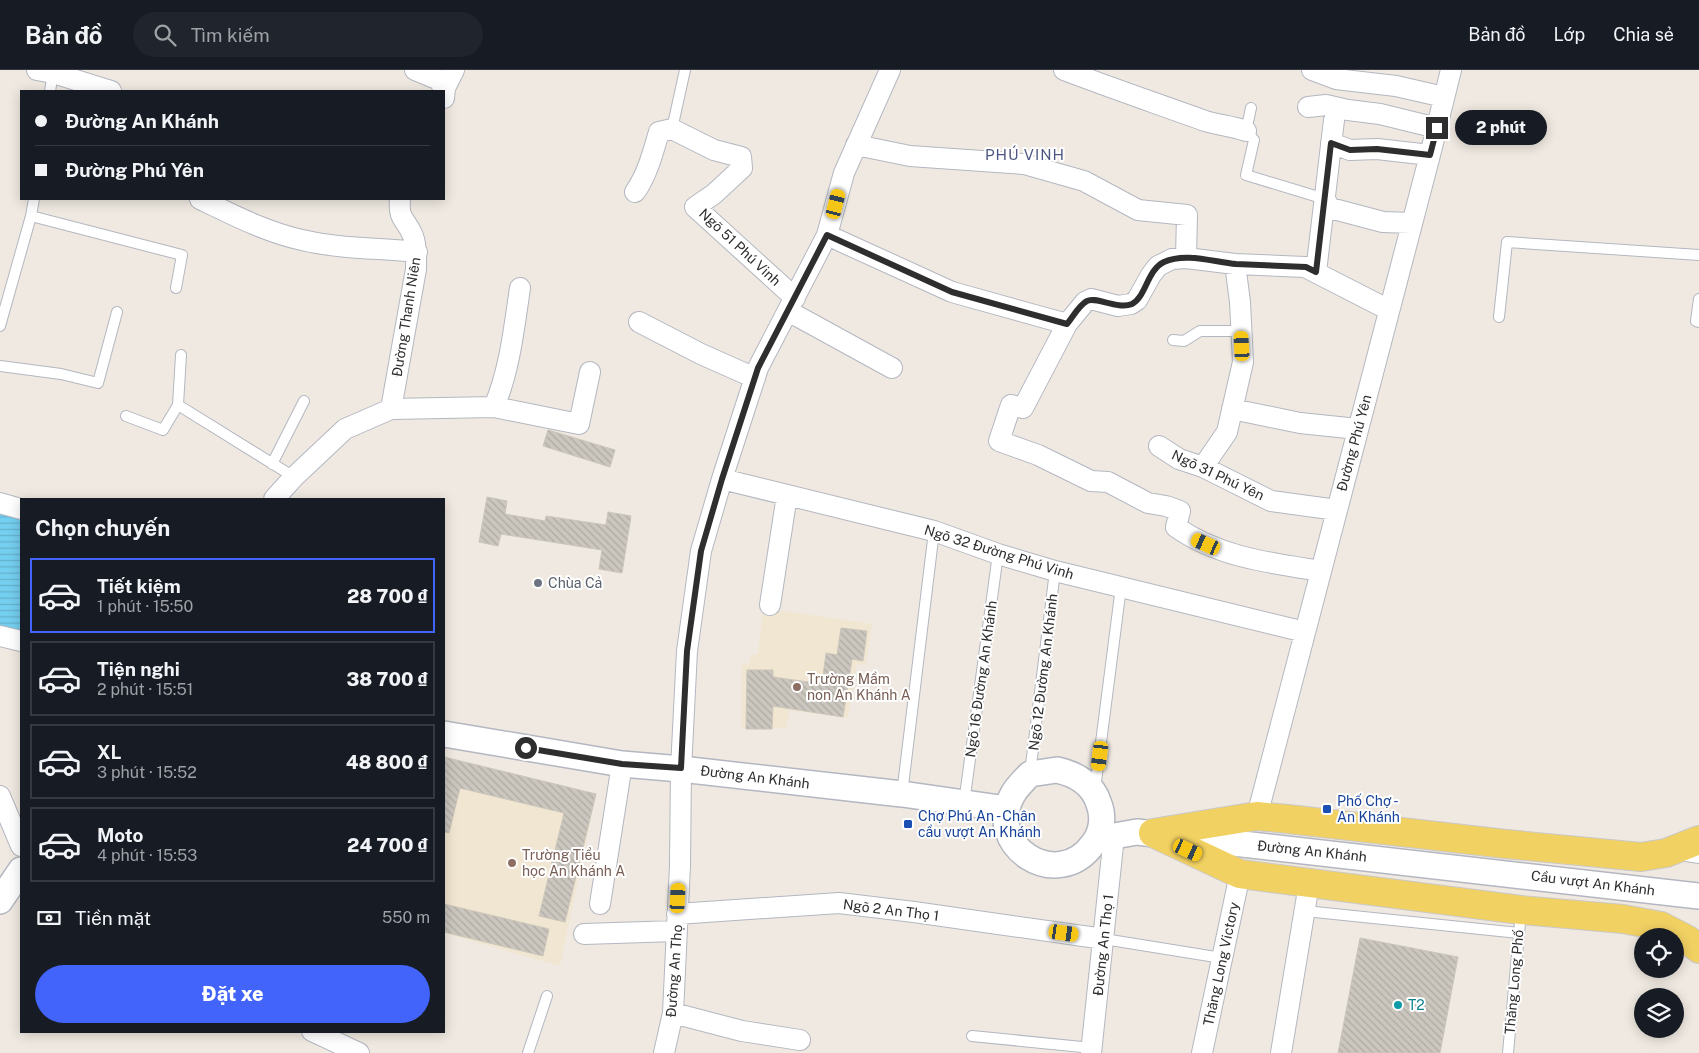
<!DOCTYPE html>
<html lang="vi">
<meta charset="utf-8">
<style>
:root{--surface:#171b24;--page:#20242c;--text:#f1f3f6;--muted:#9ea1a6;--line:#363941;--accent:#4264fb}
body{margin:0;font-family:"Public Sans",sans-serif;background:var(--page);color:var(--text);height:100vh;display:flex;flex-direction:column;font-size:19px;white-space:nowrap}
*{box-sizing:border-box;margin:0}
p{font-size:16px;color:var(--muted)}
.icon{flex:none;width:28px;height:28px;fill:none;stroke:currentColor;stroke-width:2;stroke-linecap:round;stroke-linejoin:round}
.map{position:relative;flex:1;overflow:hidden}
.drawer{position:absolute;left:20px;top:428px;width:425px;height:535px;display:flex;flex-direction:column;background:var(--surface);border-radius:0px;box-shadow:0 2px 12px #0003}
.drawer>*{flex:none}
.banner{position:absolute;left:20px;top:20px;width:425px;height:110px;border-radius:0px;box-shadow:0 2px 12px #0003;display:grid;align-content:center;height:110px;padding:0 15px;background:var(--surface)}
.buttons{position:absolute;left:1634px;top:858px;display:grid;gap:10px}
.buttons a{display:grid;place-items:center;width:50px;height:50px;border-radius:50%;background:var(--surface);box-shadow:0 2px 12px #0003;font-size:25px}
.end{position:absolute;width:22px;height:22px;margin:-11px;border:6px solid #2e2e2e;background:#fff;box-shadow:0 0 0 2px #fff}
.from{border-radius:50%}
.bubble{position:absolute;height:35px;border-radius:18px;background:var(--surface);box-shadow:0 2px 12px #0003;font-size:16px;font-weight:800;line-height:35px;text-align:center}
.car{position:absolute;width:15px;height:30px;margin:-15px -8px;border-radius:6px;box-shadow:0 0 4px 1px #0007;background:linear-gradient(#f5c518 24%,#345 0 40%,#f5c518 0 76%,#345 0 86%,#f5c518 0)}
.banner b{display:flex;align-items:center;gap:18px;height:48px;font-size:19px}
.banner b+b{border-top:1px solid var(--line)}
.banner i{width:12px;height:12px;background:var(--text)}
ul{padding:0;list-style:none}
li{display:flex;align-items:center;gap:15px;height:75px;margin:0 10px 8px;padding:0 5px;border:2px solid var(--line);border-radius:0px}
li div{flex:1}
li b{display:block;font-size:19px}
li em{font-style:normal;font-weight:800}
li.on{border-color:var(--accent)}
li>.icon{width:45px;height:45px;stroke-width:1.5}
h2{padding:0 15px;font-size:22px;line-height:60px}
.pay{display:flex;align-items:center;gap:12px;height:55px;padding:0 15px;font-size:19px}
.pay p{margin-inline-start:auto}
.button{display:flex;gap:10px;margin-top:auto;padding:10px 15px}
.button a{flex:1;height:58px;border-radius:30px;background:var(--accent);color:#fff;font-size:20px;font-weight:800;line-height:58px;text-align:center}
header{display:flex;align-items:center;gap:30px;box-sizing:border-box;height:70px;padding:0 25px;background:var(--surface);border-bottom:1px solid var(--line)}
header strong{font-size:24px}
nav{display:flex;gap:28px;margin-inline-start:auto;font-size:18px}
.search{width:350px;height:45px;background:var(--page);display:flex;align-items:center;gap:12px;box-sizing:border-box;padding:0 18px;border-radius:28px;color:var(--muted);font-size:19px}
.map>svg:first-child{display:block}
.education{fill:#f0e6d1}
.water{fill:url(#water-rules)}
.building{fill:url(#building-back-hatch);stroke:#cbc5ba}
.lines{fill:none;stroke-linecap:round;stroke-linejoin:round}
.service-casing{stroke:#b4b7c1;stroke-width:12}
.minor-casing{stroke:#b4b7c1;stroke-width:22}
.tertiary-casing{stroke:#b4b7c1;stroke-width:28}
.primary-casing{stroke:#c9c9c9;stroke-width:30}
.service{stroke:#fff;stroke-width:10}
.minor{stroke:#fff;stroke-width:20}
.tertiary{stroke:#fff;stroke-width:25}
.primary{stroke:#f2d163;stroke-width:28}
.route{stroke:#2e2e2e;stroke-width:6}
.worship-dot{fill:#6b7280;stroke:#fff;stroke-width:2}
.education-dot{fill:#8d6e63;stroke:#fff;stroke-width:2}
.transit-dot{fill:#1a4fb4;stroke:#fff;stroke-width:2}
.culture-dot{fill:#0f9aa8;stroke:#fff;stroke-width:2}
.labels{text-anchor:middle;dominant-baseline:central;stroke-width:4;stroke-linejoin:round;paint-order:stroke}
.street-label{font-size:14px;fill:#2e2e2e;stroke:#fff}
.worship-label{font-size:14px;fill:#5b616d;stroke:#fff;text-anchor:start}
.education-label{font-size:14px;fill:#785e54;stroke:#fff;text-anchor:start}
.transit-label{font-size:14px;fill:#164399;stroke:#fff;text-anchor:start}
.culture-label{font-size:14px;fill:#0d838f;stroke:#fff;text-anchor:start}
.neighbourhood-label{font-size:15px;letter-spacing:1px;fill:#4d5680;stroke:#fff}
</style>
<header>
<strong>Bản đồ</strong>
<div class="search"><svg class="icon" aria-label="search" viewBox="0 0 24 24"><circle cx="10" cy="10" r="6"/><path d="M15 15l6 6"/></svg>Tìm kiếm</div>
<nav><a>Bản đồ</a><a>Lớp</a><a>Chia sẻ</a></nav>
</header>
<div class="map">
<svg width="1699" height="983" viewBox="0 0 1699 983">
<defs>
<pattern id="water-rules" width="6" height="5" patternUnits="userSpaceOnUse" patternTransform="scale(1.25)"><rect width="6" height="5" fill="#75cff0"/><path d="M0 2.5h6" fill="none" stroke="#66b2ce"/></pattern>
<pattern id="building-back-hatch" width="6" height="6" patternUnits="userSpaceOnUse" patternTransform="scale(1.25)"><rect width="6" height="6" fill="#cbc7bf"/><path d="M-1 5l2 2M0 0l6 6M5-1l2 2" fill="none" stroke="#afaba4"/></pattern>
</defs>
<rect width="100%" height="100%" fill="#efe9e1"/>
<path class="education" d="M763 538 872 554 866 595 857 594 848 648 790 640 786 658H742V595L750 593 751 585 758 584Z
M444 687 596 724 560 896 444 863Z"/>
<path class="water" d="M0 433 21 440V564L0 559Z"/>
<path class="building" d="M548 360 615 380 610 397 543 376Z
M487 427 507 431 505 444 545 451 546 446 606 455 608 442 631 446 622 503 599 499 602 480 501 464 498 476 479 472Z
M841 558 867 561 863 591 852 589 843 647 773 636 772 659H746L747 600H773V607L822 614 826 583 837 585Z
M444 687 596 724 565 852 539 846 564 743 460 718 449 763 444 762Z
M444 834 549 859 543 886 444 862Z
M1360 868 1458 887 1440 983H1338Z"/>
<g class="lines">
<g class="service-casing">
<path id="service" d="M50 21 53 3
M1251 38 1246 61 1254 70 1246 105 1325 129
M672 59 685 0
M31 146 182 185 176 218
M1699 229 1696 251 1699 252
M1499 247 1507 172 1699 185
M0 256 31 146 34 129
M1173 270 1184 271 1200 261H1241
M0 296 61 304 98 313 117 242
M178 335 181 285
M126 346 163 360 178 335 294 407
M272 394 304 331
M1030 703 1055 501
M1095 719 1121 517
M902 724 934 461
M964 733 998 484
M1680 785 1699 788
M1305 841 1519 863
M1104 869 1222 888
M972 966 1092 978
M528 983 547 926
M1508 983 1521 842"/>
</g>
<g class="minor-casing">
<path id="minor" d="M37 0 53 3 111 21
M415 0 437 9 445 18
M1064 0C1111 18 1158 34 1205 51 1218 55 1233 56 1246 61
M1312 0 1336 9 1396 16 1444 27
M444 28 445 18 454 0
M1308 37 1326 35 1348 40 1380 44 1437 58
M1331 73 1350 80 1377 79 1430 85
M856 75 910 86 1024 94 1084 111 1138 140 1187 145 1186 188
M635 122C647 105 653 83 659 62L672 59 714 80 741 87 742 98 714 124 695 137 795 228
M200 129C233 145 266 162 302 170 340 179 379 178 417 182
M1325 129 1330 138 1383 152 1412 153
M827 165 952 222 1067 254
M1316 202 1334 50
M788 241 892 298
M639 252 701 284 755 308
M494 337C510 299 514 258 520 218
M391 339 416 199C416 188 417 176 413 166 406 148 398 151 400 129
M1232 339 1300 353 1358 359
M1159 376 1179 389 1203 397 1271 431 1337 440
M1203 397 1227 362 1243 292 1240 232 1235 194
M722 409 934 461 998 484 1055 501 1305 562
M274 429 294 407 345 359 391 339 494 337 579 354 590 302
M0 433 21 439
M1321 501C1270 493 1218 487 1176 457L1180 441 1166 436 1148 433 1108 412 1091 411 1038 385 999 371 1011 335 1023 338 1067 254 1085 232 1091 229 1118 236 1131 234 1137 230 1151 205 1158 196 1172 189 1186 188 1235 194 1305 197 1389 240
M770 535 787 425
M0 566 21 571
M0 726 21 776
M1257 746 1430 85 1451 0
M600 834 622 694
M677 844 839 833 914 842 1104 869
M584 864 676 861
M673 943 742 961 800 970
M312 961 359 983
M664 983 673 943 680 795 681 699 687 581 701 481 722 409 758 298 827 165 844 103 890 0
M1091 983 1114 766
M1202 983 1240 804
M1281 983 1309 814"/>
</g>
<g class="tertiary-casing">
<path id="tertiary" d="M444 664 622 694 681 699 902 724 1007 739
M1057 700C1076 704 1093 714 1099 734 1104 747 1102 763 1093 774 1057 824 983 775 1013 724 1017 717 1024 710 1030 704Z
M1097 769 1137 762 1699 826
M0 831 21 800"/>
</g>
<g class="primary-casing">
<path id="primary" d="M1153 763 1240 804 1521 840 1623 849 1661 856 1688 870 1699 879
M1153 763 1257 746 1288 749 1506 774 1641 787 1666 783 1699 770"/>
</g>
<use href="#service" class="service"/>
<use href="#minor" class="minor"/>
<use href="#tertiary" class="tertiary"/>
<use href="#primary" class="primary"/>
</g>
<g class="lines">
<path class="route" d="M526 678 622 694 681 698 687 581 701 481 722 409 758 298 827 165 952 222 1067 254C1073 247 1079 235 1087 231 1095 226 1118 240 1132 234 1146 227 1147 200 1164 192 1185 182 1214 192 1236 194 1259 195 1282 196 1306 197L1316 202 1331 73 1350 80 1377 79 1430 85 1437 58"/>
</g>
<circle class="worship-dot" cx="538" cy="513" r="5"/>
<g class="education-dot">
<circle cx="797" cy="617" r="5"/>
<circle cx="512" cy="793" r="5"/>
</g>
<g class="transit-dot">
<rect x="1322" y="734" width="10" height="10" rx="2.5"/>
<rect x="903" y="749" width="10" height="10" rx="2.5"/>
</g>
<circle class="culture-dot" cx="1398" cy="935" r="5"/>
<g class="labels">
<g class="street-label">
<text transform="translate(740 177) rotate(43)">Ngõ 51 Phú Vinh</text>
<text transform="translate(406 247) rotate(-81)">Đường Thanh Niên</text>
<text transform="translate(1354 373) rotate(-75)">Đường Phú Yên</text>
<text transform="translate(1218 405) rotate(25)">Ngõ 31 Phú Yên</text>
<text transform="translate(999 482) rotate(17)">Ngõ 32 Đường Phú Vinh</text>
<text transform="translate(1043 602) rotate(-83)">Ngõ 12 Đường An Khánh</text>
<text transform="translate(981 609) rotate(-82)">Ngõ 16 Đường An Khánh</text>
<text transform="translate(755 707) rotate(7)">Đường An Khánh</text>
<text transform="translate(1312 781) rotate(6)">Đường An Khánh</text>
<text transform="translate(1593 813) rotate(7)">Cầu vượt An Khánh</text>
<text transform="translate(891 840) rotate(7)">Ngõ 2 An Thọ 1</text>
<text transform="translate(1103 875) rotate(-84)">Đường An Thọ 1</text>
<text transform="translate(1221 894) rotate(-78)">Thăng Long Victory</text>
<text transform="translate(674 901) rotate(-86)">Đường An Thọ</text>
<text transform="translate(1514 912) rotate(-85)">Thăng Long Phố</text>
</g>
<g class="worship-label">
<text x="548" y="513">Chùa Cả</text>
</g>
<g class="education-label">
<text x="807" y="609">Trường Mầm<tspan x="807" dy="16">non An Khánh A</tspan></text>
<text x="522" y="785">Trường Tiểu<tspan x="522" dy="16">học An Khánh A</tspan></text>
</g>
<g class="transit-label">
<text x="1337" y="731">Phố Chợ -<tspan x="1337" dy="16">An Khánh</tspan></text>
<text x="918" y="746">Chợ Phú An - Chân<tspan x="918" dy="16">cầu vượt An Khánh</tspan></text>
</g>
<g class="culture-label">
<text x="1408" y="935">T2</text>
</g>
<g class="neighbourhood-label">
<text x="1025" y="84">PHÚ VINH</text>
</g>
</g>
</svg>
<div class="buttons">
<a><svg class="icon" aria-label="locate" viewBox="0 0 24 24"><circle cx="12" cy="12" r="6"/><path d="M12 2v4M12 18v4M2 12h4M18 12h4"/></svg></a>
<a><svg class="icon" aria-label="layers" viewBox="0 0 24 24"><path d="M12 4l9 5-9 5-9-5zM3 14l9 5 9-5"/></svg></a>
</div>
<i class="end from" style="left:526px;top:678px"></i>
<i class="end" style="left:1437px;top:58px"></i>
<div class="bubble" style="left:1455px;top:40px;width:92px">2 phút</div>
<i class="car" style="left:836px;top:134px;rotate:14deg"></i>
<i class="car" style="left:1242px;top:276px;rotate:357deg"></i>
<i class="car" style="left:1206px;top:474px;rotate:294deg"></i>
<i class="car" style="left:1100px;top:686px;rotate:187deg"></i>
<i class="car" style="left:1188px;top:780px;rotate:115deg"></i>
<i class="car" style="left:678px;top:828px;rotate:3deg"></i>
<i class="car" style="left:1064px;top:863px;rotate:98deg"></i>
<div class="banner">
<b><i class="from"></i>Đường An Khánh</b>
<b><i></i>Đường Phú Yên</b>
</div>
<section class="drawer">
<h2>Chọn chuyến</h2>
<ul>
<li class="on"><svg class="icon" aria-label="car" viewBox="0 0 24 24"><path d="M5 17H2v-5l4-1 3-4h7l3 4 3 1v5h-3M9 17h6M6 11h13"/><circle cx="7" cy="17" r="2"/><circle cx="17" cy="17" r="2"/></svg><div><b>Tiết kiệm</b><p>1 phút · 15:50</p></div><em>28 700 ₫</em></li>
<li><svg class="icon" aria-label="car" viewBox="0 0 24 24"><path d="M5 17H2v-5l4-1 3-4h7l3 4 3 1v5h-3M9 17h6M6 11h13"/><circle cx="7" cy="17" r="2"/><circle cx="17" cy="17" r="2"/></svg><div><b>Tiện nghi</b><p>2 phút · 15:51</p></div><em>38 700 ₫</em></li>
<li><svg class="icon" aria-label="car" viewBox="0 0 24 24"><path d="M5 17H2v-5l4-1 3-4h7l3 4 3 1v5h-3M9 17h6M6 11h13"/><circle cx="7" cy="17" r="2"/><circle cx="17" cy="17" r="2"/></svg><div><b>XL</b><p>3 phút · 15:52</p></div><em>48 800 ₫</em></li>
<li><svg class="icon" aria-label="car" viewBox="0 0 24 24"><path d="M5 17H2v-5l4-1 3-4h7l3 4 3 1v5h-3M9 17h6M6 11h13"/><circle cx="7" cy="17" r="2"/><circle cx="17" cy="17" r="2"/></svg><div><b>Moto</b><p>4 phút · 15:53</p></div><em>24 700 ₫</em></li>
</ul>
<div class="pay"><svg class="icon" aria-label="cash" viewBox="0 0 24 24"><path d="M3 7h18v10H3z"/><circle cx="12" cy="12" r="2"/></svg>Tiền mặt<p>550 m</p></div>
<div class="button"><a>Đặt xe</a></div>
</section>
</div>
